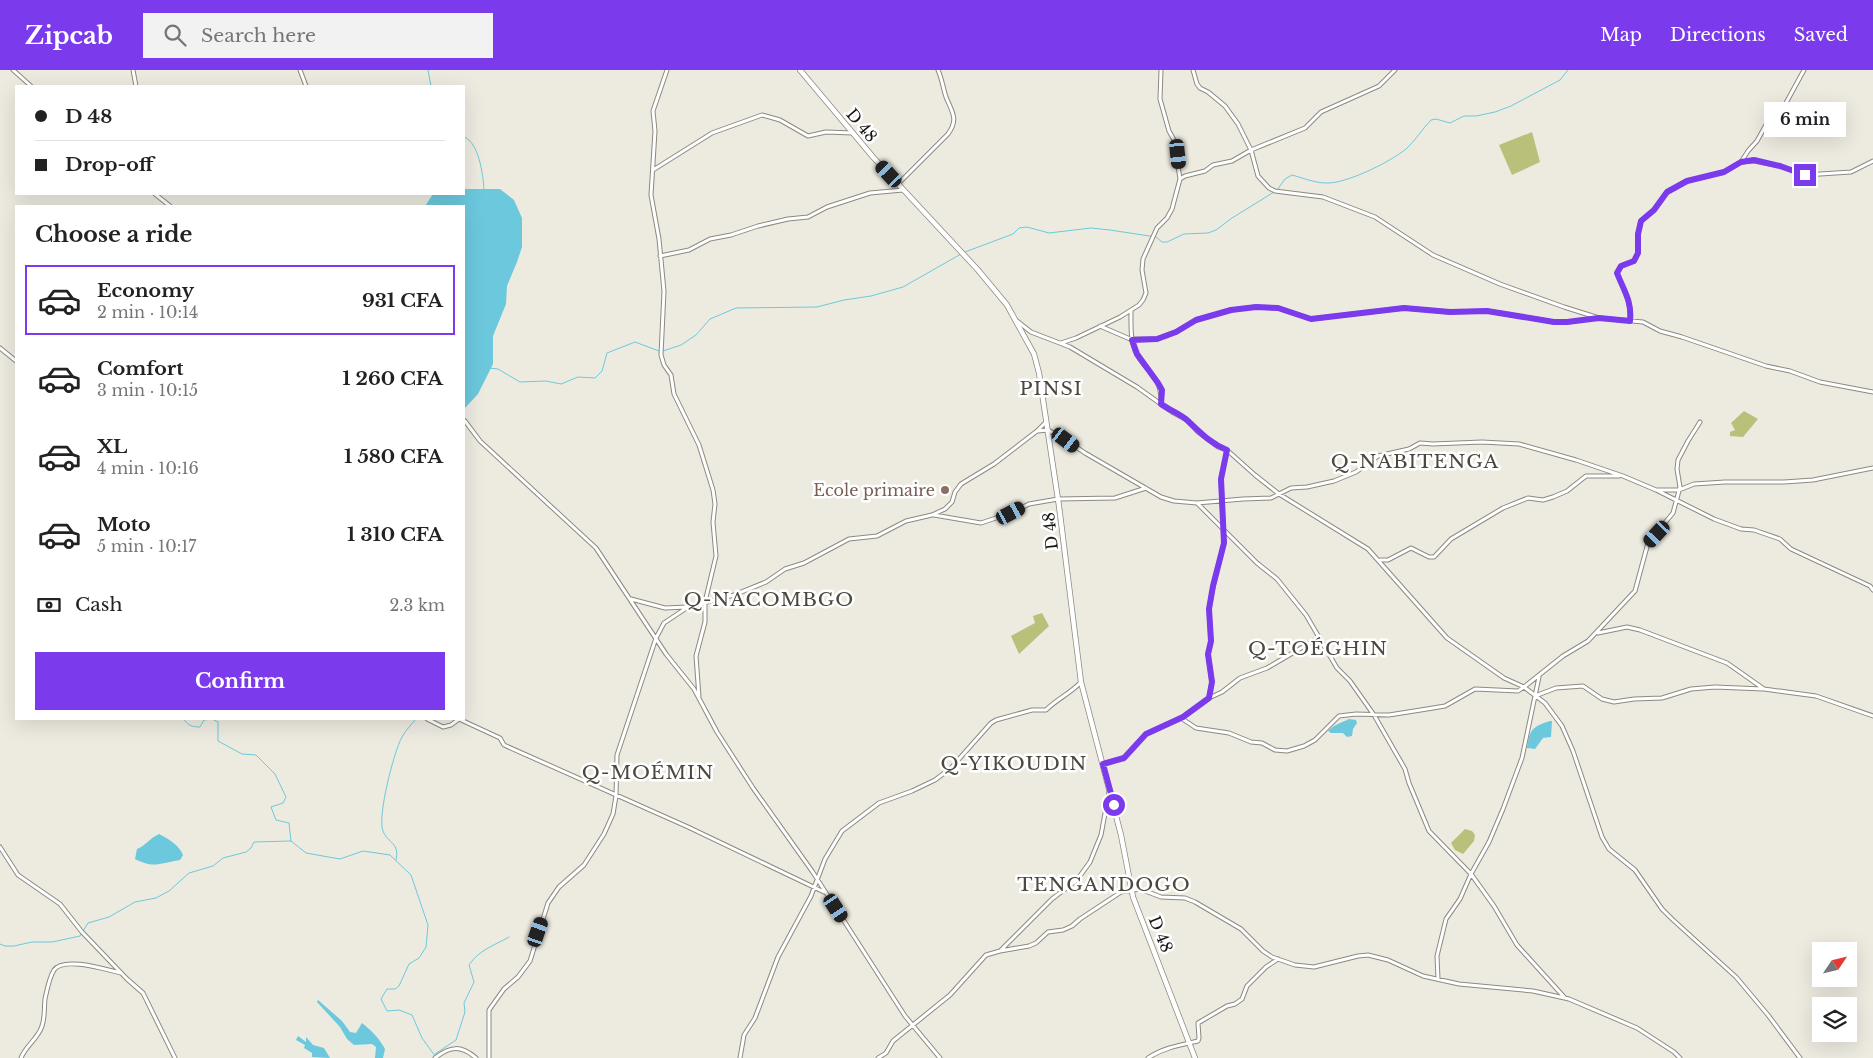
<!DOCTYPE html>
<meta charset="utf-8">
<style>
:root{--surface:#fff;--page:#f2f2f2;--text:#222;--muted:#767676;--line:#e0e0e0;--accent:#7c3aed}
body{margin:0;font-family:"Libre Baskerville",serif;background:var(--page);color:var(--text);height:100vh;display:flex;flex-direction:column;font-size:19px;white-space:nowrap}
*{box-sizing:border-box;margin:0}
p{font-size:16px;color:var(--muted)}
.icon{flex:none;width:28px;height:28px;fill:none;stroke:currentColor;stroke-width:2;stroke-linecap:round;stroke-linejoin:round}
.map{position:relative;flex:1;overflow:hidden}
.details{position:absolute;left:15px;top:135px;width:450px;height:515px;display:flex;flex-direction:column;background:var(--surface);border-radius:0px;box-shadow:0 5px 20px #0002}
.details>*{flex:none}
.top-card{position:absolute;left:15px;top:15px;width:450px;height:110px;border-radius:0px;box-shadow:0 5px 20px #0002;display:grid;align-content:center;height:110px;padding:0 20px;background:var(--surface)}
.needle{width:32px;rotate:55deg}
.buttons{position:absolute;left:1812px;top:872px;display:grid;gap:10px}
.buttons a{display:grid;place-items:center;width:45px;height:45px;border-radius:0px;background:var(--surface);box-shadow:0 5px 20px #0002;font-size:25px}
.end{position:absolute;width:22px;height:22px;margin:-11px;border:6px solid #7c3aed;background:#fff;box-shadow:0 0 0 2px #fff}
.from{border-radius:50%}
.bubble{position:absolute;height:35px;border-radius:0px;background:var(--surface);box-shadow:0 5px 20px #0002;font-size:16px;font-weight:700;line-height:35px;text-align:center}
.car{position:absolute;width:15px;height:30px;margin:-15px -8px;border-radius:6px;box-shadow:0 0 4px 1px #0007;background:linear-gradient(#222 24%,#8ab4d8 0 40%,#222 0 76%,#8ab4d8 0 86%,#222 0)}
.top-card b{display:flex;align-items:center;gap:18px;height:48px;font-size:19px}
.top-card b+b{border-top:1px solid var(--line)}
.top-card i{width:12px;height:12px;background:var(--text)}
ul{padding:0;list-style:none}
li{display:flex;align-items:center;gap:15px;height:70px;margin:0 10px 8px;padding:0 10px;border:2px solid transparent;border-radius:0px}
li div{flex:1}
li b{display:block;font-size:19px}
li em{font-style:normal;font-weight:700}
li.on{border-color:var(--accent)}
li>.icon{width:45px;height:45px;stroke-width:1.5}
h2{padding:0 20px;font-size:22px;line-height:60px}
.pay{display:flex;align-items:center;gap:12px;height:55px;padding:0 20px;font-size:19px}
.pay p{margin-inline-start:auto}
.action{display:flex;gap:10px;margin-top:auto;padding:10px 20px}
.action a{flex:1;height:58px;border-radius:0px;background:var(--accent);color:#fff;font-size:20px;font-weight:700;line-height:58px;text-align:center}
header{display:flex;align-items:center;gap:30px;box-sizing:border-box;height:70px;padding:0 25px;background:var(--accent);color:#fff}
header strong{font-size:24px}
nav{display:flex;gap:28px;margin-inline-start:auto;font-size:18px}
.search{width:350px;height:45px;background:var(--page);display:flex;align-items:center;gap:12px;box-sizing:border-box;padding:0 18px;border-radius:0px;color:var(--muted);font-size:19px}
.map>svg:first-child{display:block}
.forest{fill:#b8c07a}
.water{fill:#6cc8dd}
.lines{fill:none;stroke-linecap:round;stroke-linejoin:round}
.stream{stroke:#6cc8dd;stroke-width:1}
.minor-casing{stroke:#8c8a80;stroke-width:5}
.tertiary-casing{stroke:#8c8a80;stroke-width:6}
.minor{stroke:#fff;stroke-width:3}
.tertiary{stroke:#fff;stroke-width:4.5}
.route{stroke:#7c3aed;stroke-width:6}
.education-dot{fill:#8d6e63;stroke:#fff;stroke-width:2}
.labels{text-anchor:middle;dominant-baseline:central;stroke-width:5;stroke-linejoin:round;paint-order:stroke}
.street-label{font-size:16px;fill:#161512;stroke:#fff}
.education-label{font-size:16px;fill:#785e54;stroke:#fff;text-anchor:end}
.quarter-label{font-size:19px;letter-spacing:1px;fill:#4a483f;stroke:#fff}
</style>
<header>
<strong>Zipcab</strong>
<div class="search"><svg class="icon" aria-label="search" viewBox="0 0 24 24"><circle cx="10" cy="10" r="6"/><path d="M15 15l6 6"/></svg>Search here</div>
<nav><a>Map</a><a>Directions</a><a>Saved</a></nav>
</header>
<div class="map">
<svg width="1873" height="988" viewBox="0 0 1873 988">
<rect width="100%" height="100%" fill="#edebe0"/>
<path class="forest" d="M1532 62 1540 92 1512 105 1499 75Z
M1744 341 1758 349 1743 367 1730 366V362L1735 360 1731 353Z
M1042 543 1049 556 1019 584 1011 566 1035 553 1033 546Z
M1465 759 1472 761 1475 765 1474 771 1463 784 1455 780 1451 773Z"/>
<path class="water" d="M464 119H500L514 130 522 148V177L517 192 507 216 506 234 493 266V294L478 324 464 339V136H425L433 124H464Z
M1349 649 1356 650 1357 653 1353 659 1352 666 1347 667 1343 663H1331L1328 661C1335 654 1341 653 1349 649Z
M1550 651H1552L1551 667 1543 668 1535 679 1527 678C1530 659 1532 657 1550 651Z
M159 764C169 769 179 775 183 785L180 790C160 793 154 799 135 789L137 779C145 776 150 768 159 764Z
M318 930 342 951 350 962 356 963 362 953C372 961 379 968 385 979L383 988H375L376 977 372 974 354 975 347 969 340 957 317 932Z
M298 966 306 972V967L313 975 324 978 330 988 312 987V983L304 978 305 975 296 970Z"/>
<g class="lines">
<path class="stream" d="M428 0 431 16
M464 67C479 72 483 105 484 119
M965 182 1013 164 1019 158 1027 157 1049 163 1091 158 1110 160 1156 167 1162 172H1167L1184 164 1208 163 1216 160 1232 148 1266 127 1277 120 1285 109 1292 105C1303 108 1315 113 1326 113 1346 114 1390 92 1406 79 1416 70 1422 59 1431 50L1436 49 1450 53 1464 46H1476L1495 42 1511 36 1560 10 1568 0
M663 281 681 275 696 265 710 249 736 238 817 237 844 230 871 226 903 217 961 184
M489 298 498 299 520 312 546 311 561 314 578 307 595 308 602 301 607 283 635 272 659 281
M184 649C187 655 192 657 200 657L204 650 212 649 218 652V671L242 684 256 685 275 704 286 727 283 733 271 737 276 750 289 753 291 771 306 783 340 789 363 781 390 785 411 805 428 855 426 877 419 888 409 894 399 916 395 919H387L381 929 387 941 399 940 412 945 422 968 435 986
M396 790C400 772 388 774 383 761 377 747 394 681 402 667 405 661 411 655 416 649
M0 874 5 876H14L32 872H52L80 866 88 853 109 847 135 832 156 828 169 821 189 803 213 796 223 788 246 782 251 778 254 772 291 771
M435 984 456 970 465 942 464 933 474 912 469 895C479 880 493 876 509 867"/>
<g class="minor-casing">
<path id="minor" d="M13 0 31 16
M133 0 136 16
M300 0 306 16
M667 0 653 41 655 61 651 125 659 169 664 221 661 285 664 295 671 305 674 324 699 375 713 420 715 434 713 452 716 486 705 532V552L696 586 699 627
M1161 0 1160 29 1169 61 1174 70 1180 109
M1193 0 1197 14 1200 18 1208 22 1225 36 1238 54 1251 80 1258 106 1269 118 1275 121 1323 127 1375 147 1433 185 1500 214 1564 237 1599 248 1643 252 1660 261 1682 267 1766 296 1790 301 1820 312 1873 322
M1741 92 1748 81 1757 71 1767 53 1781 42 1804 0
M653 100 712 63 762 45 780 50 808 66 826 62 853 63
M898 114 948 64C959 49 952 42 946 27 943 18 942 9 938 0
M155 124 170 136
M660 186 689 180 710 169 731 165 758 156 788 149 808 147 827 137 870 123 903 120
M1131 241C1131 255 1130 272 1137 285 1149 305 1162 307 1161 334
M1017 251 1031 262 1070 277 1137 317 1172 342 1187 350 1198 362 1218 377 1227 380 1255 405 1279 424 1368 479 1447 568 1504 608 1524 617 1545 633 1562 656 1573 681 1602 767 1609 779 1635 800 1662 839 1672 849 1736 907 1768 945 1800 988
M1630 251C1632 231 1624 221 1617 203L1621 196 1634 191 1638 183V164L1641 151 1654 140 1667 122 1687 111 1724 102 1741 92 1754 91 1780 96 1805 105 1851 102 1873 91
M1100 256 1130 269H1157L1176 262 1196 250 1231 240 1256 237 1278 238 1311 249 1404 238 1450 242 1487 241 1554 252H1567L1596 248
M1061 273 1076 268 1120 247 1139 235 1143 230 1146 223 1142 200 1143 189 1157 158 1167 148 1172 139 1180 109 1185 106 1205 101 1213 95 1232 91 1251 80 1305 58 1321 42 1379 16 1395 0
M0 278 16 291
M465 351 480 371 596 478 666 584 694 619 717 662 753 718 812 801 905 946 940 988
M1038 361 1048 360 1066 370 1085 383 1161 427 1174 431 1197 433 1243 429 1271 428 1291 418 1307 417 1334 411 1356 402 1378 386 1409 379 1420 373 1433 374 1482 372 1519 374 1576 390 1623 406 1656 420 1714 449 1741 459 1754 460 1780 469 1791 479 1870 516 1873 520
M1656 420H1679L1694 414 1725 412H1784L1813 410 1873 398
M1197 433 1257 493 1277 509 1306 545 1337 598 1350 611 1374 645 1405 699 1409 713 1429 761 1471 804 1494 836 1517 875 1565 928
M934 445 981 453 1011 443 1029 434 1058 429 1115 428 1146 418
M1380 490H1388L1411 478 1429 487H1434L1451 469 1503 438 1528 428 1543 430 1553 427 1567 421 1586 406H1619
M631 529 665 538 687 537
M1598 563 1627 557 1640 560 1727 593 1764 619 1816 626 1873 646
M1535 626 1556 618 1583 616 1602 629 1614 632 1634 629 1662 628 1691 619 1715 617 1763 619
M1209 627 1212 612 1208 585 1211 571 1209 539 1213 517 1224 473 1221 409 1227 380
M1181 648 1196 658 1229 663 1251 672 1262 673 1275 680 1287 681 1304 676 1315 670 1339 646 1356 644 1389 645 1427 639 1445 636 1475 619 1518 621 1524 617 1563 586 1588 571 1635 521 1648 473 1673 443 1680 417 1677 399 1678 390 1688 371 1700 352
M427 649 443 657 451 655 459 649 500 668 504 675 688 757 824 822
M1103 694 1124 688 1146 664 1183 647 1209 628 1222 622 1240 608 1267 598 1320 567
M0 777 18 805 60 834 82 862 127 909 143 923 175 988
M1001 880 1052 829 1077 810 1090 792 1101 765 1109 722
M1438 909 1437 886 1446 849 1460 829 1471 804 1489 772 1503 739 1522 688 1539 607
M21 988C26 975 38 969 42 956 45 948 44 938 45 929 47 920 49 908 54 900 64 886 107 900 121 903
M435 988C450 976 461 975 476 988
M489 988V940L504 919 518 907 530 891 548 833 559 817 584 795 604 764 613 744 616 726 617 685 656 568 664 553 688 537 734 525 766 512 785 499 804 493 849 469 877 466 906 451 932 445 945 439 952 432 955 422 961 414 994 394 1037 361 1046 352
M740 988 744 965 755 948 778 887 811 826 825 789 842 761 879 733 912 721 935 710 951 698 991 653 996 650 1032 640H1046C1057 629 1071 623 1081 612
M878 988 886 983 893 971 950 925 986 885 1000 881 1029 876 1036 873 1048 862 1063 860 1072 856 1080 849 1121 822 1140 819 1161 827 1185 828 1195 832 1241 859 1263 881 1272 887 1295 895 1314 897 1358 886 1368 885 1388 890 1423 906 1459 914 1533 921 1569 929 1637 958 1674 982 1680 988
M1148 988C1163 978 1180 975 1198 971L1199 968 1198 953 1227 936 1235 934 1242 929 1247 916 1266 897 1278 889"/>
</g>
<g class="tertiary-casing">
<path id="tertiary" d="M800 0 873 87 978 200 1007 235 1034 284 1039 303 1059 436 1081 612 1121 765 1133 827 1195 988"/>
</g>
<use href="#minor" class="minor"/>
<use href="#tertiary" class="tertiary"/>
</g>
<g class="lines">
<path class="route" d="M1114 735 1103 694 1124 688 1146 664 1183 647 1209 628 1212 612 1208 584 1211 571 1209 539 1213 516 1224 473 1221 409 1227 380C1211 374 1200 362 1188 351 1181 344 1169 340 1161 334L1162 320 1158 313 1137 284 1132 270 1157 269 1176 262 1196 250 1231 240 1256 237 1278 238 1311 249 1404 238 1450 242 1487 241 1554 252H1567L1599 248 1630 251C1632 231 1624 221 1617 203L1621 196 1634 191 1638 183V164L1641 151 1654 140 1667 122 1687 111 1724 102 1741 92 1754 90 1780 96 1805 105"/>
</g>
<circle class="education-dot" cx="945" cy="420" r="5"/>
<g class="labels">
<g class="street-label">
<text transform="translate(862 55) rotate(50)">D 48</text>
<text transform="translate(1050 461) rotate(-96)">D 48</text>
<text transform="translate(1161 864) rotate(68)">D 48</text>
</g>
<g class="education-label">
<text x="935" y="420">Ecole primaire</text>
</g>
<g class="quarter-label">
<text x="1051" y="318">PINSI</text>
<text x="1415" y="391">Q-NABITENGA</text>
<text x="769" y="529">Q-NACOMBGO</text>
<text x="1318" y="578">Q-TOÉGHIN</text>
<text x="1014" y="693">Q-YIKOUDIN</text>
<text x="648" y="702">Q-MOÉMIN</text>
<text x="1104" y="814">TENGANDOGO</text>
</g>
</g>
</svg>
<div class="buttons">
<a><svg class="needle" viewBox="-14 -14 28 28"><path d="M0-13l5 13h-10z" fill="#e53935"/><path d="M0 13l5-13h-10z" fill="#767676"/></svg></a>
<a><svg class="icon" aria-label="layers" viewBox="0 0 24 24"><path d="M12 4l9 5-9 5-9-5zM3 14l9 5 9-5"/></svg></a>
</div>
<i class="end from" style="left:1114px;top:735px"></i>
<i class="end" style="left:1805px;top:105px"></i>
<div class="bubble" style="left:1764px;top:32px;width:82px">6 min</div>
<i class="car" style="left:1178px;top:84px;rotate:174deg"></i>
<i class="car" style="left:889px;top:104px;rotate:317deg"></i>
<i class="car" style="left:1066px;top:370px;rotate:127deg"></i>
<i class="car" style="left:1011px;top:443px;rotate:62deg"></i>
<i class="car" style="left:1657px;top:464px;rotate:223deg"></i>
<i class="car" style="left:836px;top:838px;rotate:147deg"></i>
<i class="car" style="left:538px;top:862px;rotate:19deg"></i>
<div class="top-card">
<b><i class="from"></i>D 48</b>
<b><i></i>Drop-off</b>
</div>
<section class="details">
<h2>Choose a ride</h2>
<ul>
<li class="on"><svg class="icon" aria-label="car" viewBox="0 0 24 24"><path d="M5 17H2v-5l4-1 3-4h7l3 4 3 1v5h-3M9 17h6M6 11h13"/><circle cx="7" cy="17" r="2"/><circle cx="17" cy="17" r="2"/></svg><div><b>Economy</b><p>2 min · 10:14</p></div><em>931 CFA</em></li>
<li><svg class="icon" aria-label="car" viewBox="0 0 24 24"><path d="M5 17H2v-5l4-1 3-4h7l3 4 3 1v5h-3M9 17h6M6 11h13"/><circle cx="7" cy="17" r="2"/><circle cx="17" cy="17" r="2"/></svg><div><b>Comfort</b><p>3 min · 10:15</p></div><em>1 260 CFA</em></li>
<li><svg class="icon" aria-label="car" viewBox="0 0 24 24"><path d="M5 17H2v-5l4-1 3-4h7l3 4 3 1v5h-3M9 17h6M6 11h13"/><circle cx="7" cy="17" r="2"/><circle cx="17" cy="17" r="2"/></svg><div><b>XL</b><p>4 min · 10:16</p></div><em>1 580 CFA</em></li>
<li><svg class="icon" aria-label="car" viewBox="0 0 24 24"><path d="M5 17H2v-5l4-1 3-4h7l3 4 3 1v5h-3M9 17h6M6 11h13"/><circle cx="7" cy="17" r="2"/><circle cx="17" cy="17" r="2"/></svg><div><b>Moto</b><p>5 min · 10:17</p></div><em>1 310 CFA</em></li>
</ul>
<div class="pay"><svg class="icon" aria-label="cash" viewBox="0 0 24 24"><path d="M3 7h18v10H3z"/><circle cx="12" cy="12" r="2"/></svg>Cash<p>2.3 km</p></div>
<div class="action"><a>Confirm</a></div>
</section>
</div>
